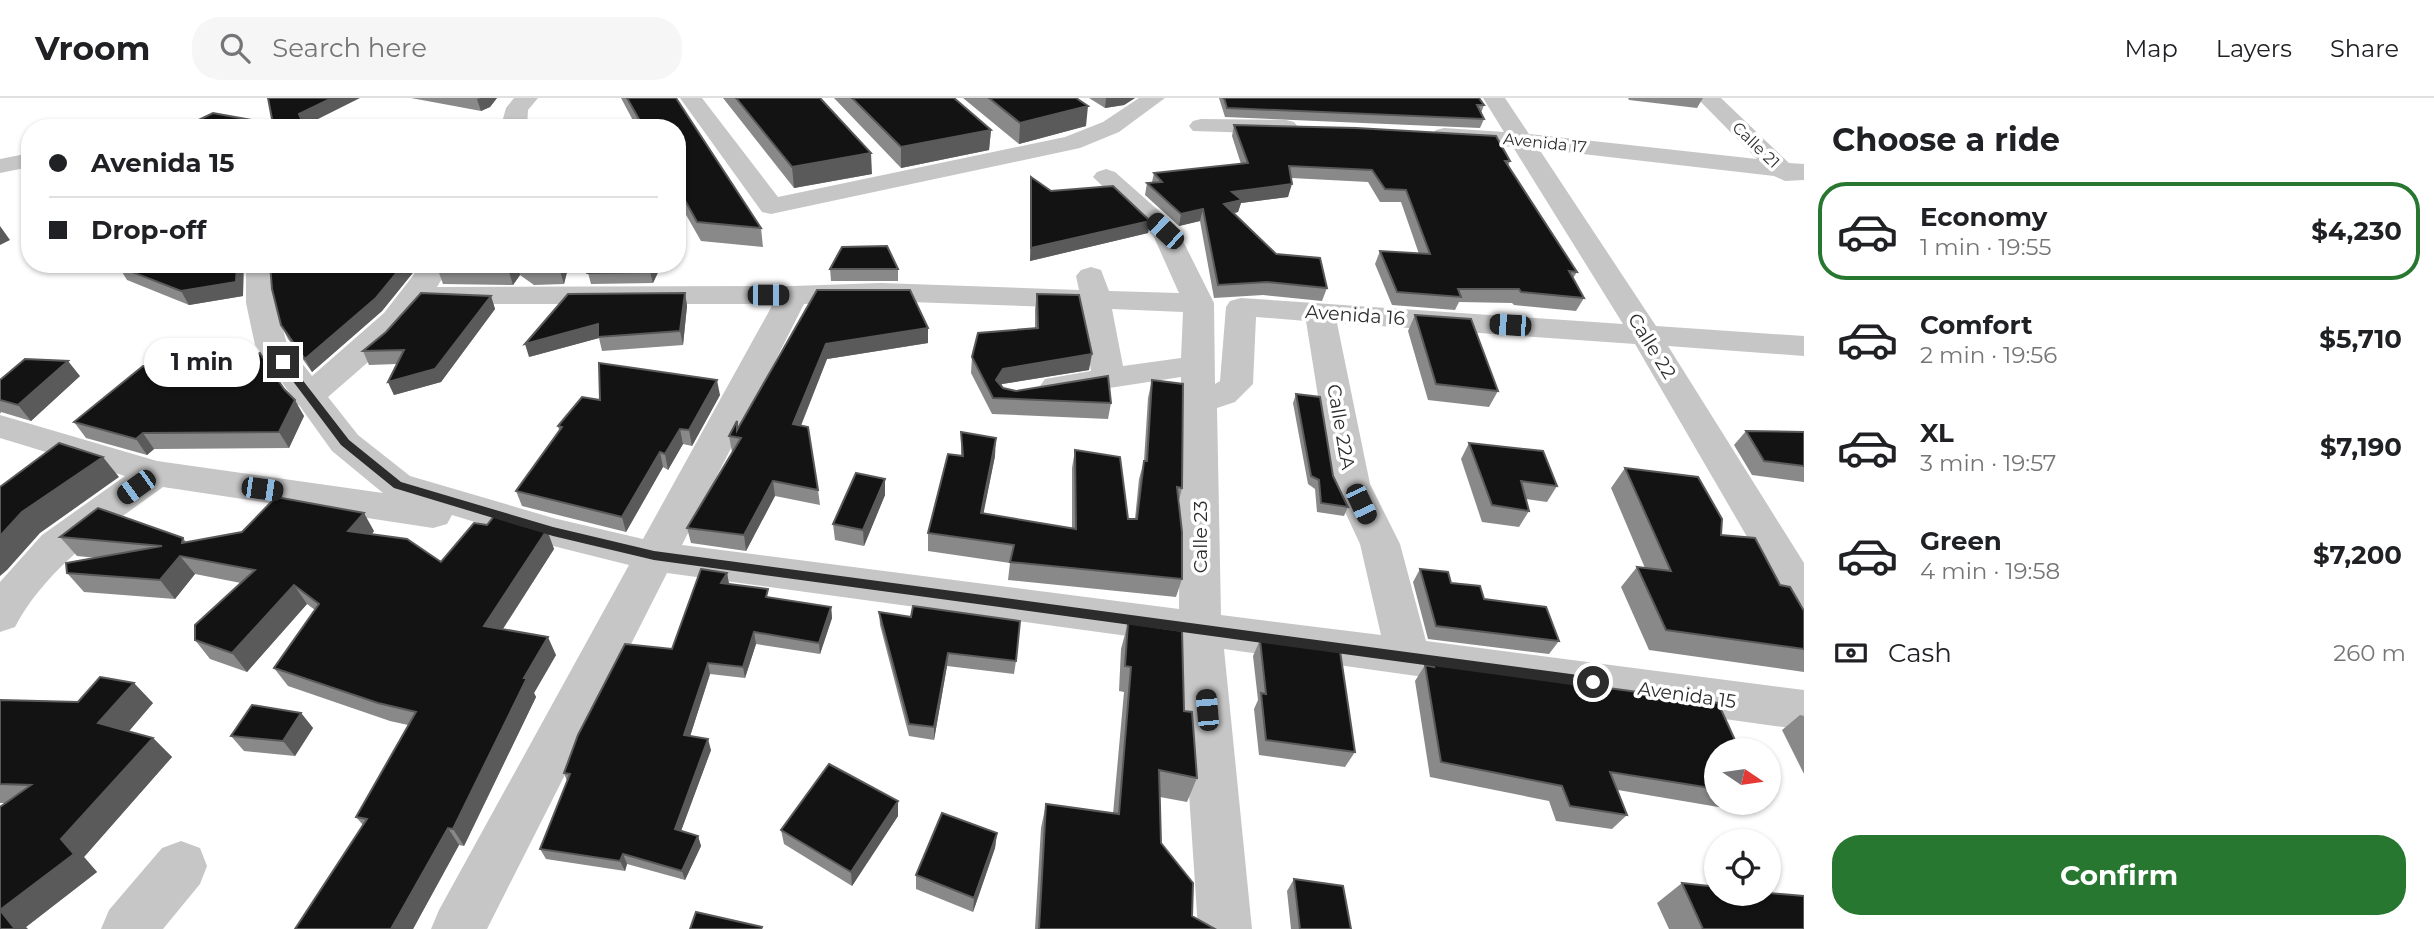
<!DOCTYPE html>
<meta charset="utf-8">
<style>
:root{--surface:#fff;--page:#f6f6f6;--text:#202124;--muted:#757577;--line:#e0e0e0;--accent:#277730}
body{margin:0;font-family:Montserrat,sans-serif;background:var(--page);color:var(--text);height:100vh;display:flex;flex-direction:column;font-size:26px;white-space:nowrap}
*{box-sizing:border-box;margin:0}
p{font-size:23px;color:var(--muted)}
.icon{flex:none;width:38px;height:38px;fill:none;stroke:currentColor;stroke-width:2;stroke-linecap:round;stroke-linejoin:round}
.map{position:relative;flex:1;overflow:hidden}
.sheet{display:flex;flex-direction:column;background:var(--surface);width:630px}
.sheet>*{flex:none}
.guide{position:absolute;left:21px;top:21px;width:665px;height:154px;border-radius:28px;box-shadow:0 2px 5px #0004;display:grid;align-content:center;height:154px;padding:0 28px;background:var(--surface)}
.needle{width:46px;rotate:103deg}
.fabs{position:absolute;left:1704px;top:640px;display:grid;gap:14px}
.fabs a{display:grid;place-items:center;width:77px;height:77px;border-radius:50%;background:var(--surface);box-shadow:0 2px 5px #0004;font-size:35px}
.end{position:absolute;width:32px;height:32px;margin:-16px;border:9px solid #2c2c2c;background:#fff;box-shadow:0 0 0 4px #fff}
.from{border-radius:50%}
.bubble{position:absolute;height:49px;border-radius:24px;background:var(--surface);box-shadow:0 2px 5px #0004;font-size:23px;font-weight:700;line-height:49px;text-align:center}
.car{position:absolute;width:21px;height:42px;margin:-21px -10px;border-radius:9px;box-shadow:0 0 5px 2px #0007;background:linear-gradient(#222 24%,#8ab4d8 0 40%,#222 0 76%,#8ab4d8 0 86%,#222 0)}
.guide b{display:flex;align-items:center;gap:24px;height:66px;font-size:26px}
.guide b+b{border-top:2px solid var(--line)}
.guide i{width:18px;height:18px;background:var(--text)}
ul{padding:0;list-style:none}
li{display:flex;align-items:center;gap:21px;height:98px;margin:0 14px 10px;padding:0 14px;border:4px solid transparent;border-radius:28px}
li div{flex:1}
li b{display:block;font-size:26px}
li em{font-style:normal;font-weight:700}
li.current{border-color:var(--accent)}
li>.icon{width:63px;height:63px;stroke-width:1.5}
h2{padding:0 28px;font-size:32px;line-height:84px}
.pay{display:flex;align-items:center;gap:18px;height:77px;padding:0 28px;font-size:26px}
.pay p{margin-inline-start:auto}
.action{display:flex;gap:14px;margin-top:auto;padding:14px 28px}
.action a{flex:1;height:80px;border-radius:28px;background:var(--accent);color:#fff;font-size:28px;font-weight:700;line-height:80px;text-align:center}
header{display:flex;align-items:center;gap:42px;box-sizing:border-box;height:98px;padding:0 35px;background:var(--surface);border-bottom:2px solid var(--line)}
header strong{font-size:33px}
nav{display:flex;gap:38px;margin-inline-start:auto;font-size:24px}
.search{width:490px;height:63px;background:var(--page);display:flex;align-items:center;gap:18px;box-sizing:border-box;padding:0 24px;border-radius:28px;color:var(--muted);font-size:26px}
main{display:flex;flex:1;min-height:0}
.map>svg:first-child{display:block}
.lines{fill:none;stroke-linecap:round;stroke-linejoin:round}
.minor{fill:#c6c6c6;fill-rule:evenodd}
.wall{fill:#898989}
.shaded-wall{fill:#5a5a5a}
.building{fill:#131313;stroke:#5a5a5a;stroke-width:2}
.route{fill:#2c2c2c}
.labels{text-anchor:middle;dominant-baseline:central;stroke-width:7;stroke-linejoin:round;paint-order:stroke}
.far-street-label{font-size:16px;fill:#2c2c2c;stroke:#fff}
.street-label{font-size:19px;fill:#2c2c2c;stroke:#fff}
</style>
<header>
<strong>Vroom</strong>
<div class="search"><svg class="icon" aria-label="search" viewBox="0 0 24 24"><circle cx="10" cy="10" r="6"/><path d="M15 15l6 6"/></svg>Search here</div>
<nav><a>Map</a><a>Layers</a><a>Share</a></nav>
</header>
<main>
<div class="map">
<svg width="1804" height="831" viewBox="0 0 1804 831">
<rect width="100%" height="100%" fill="#fff"/>
<g class="lines">
<path class="minor" d="M514 0H538L528 12 527 30 501 28 506 10Z
M680 0H702L778 99 1065 39 1103 24 1139 0H1165L1119 34 1080 50 771 116 762 114Z
M1483 0H1505L1529 36 1757 61 1697 0H1721L1789 65 1804 66V82L1785 83 1774 78 1539 51 1656 228 1804 238V258L1668 248 1804 465V516L1789 511 1635 246 1337 225 1370 386 1400 446 1426 543 1804 592V632L1224 551 1252 831H1198L1179 545 667 475 487 831H431L439 812 629 467 553 448 452 417 447 426 433 430 163 389C108 429 48 467 15 529L0 534V484L42 437 125 378 0 340V317L157 363 383 395 332 353 299 307 295 306 291 297 255 247 246 205V166H274L276 205 287 246 312 278 384 215 422 166H451L437 189 793 188 881 185 1079 192 1076 178 1081 172 1091 169 1101 172 1109 193 1179 195 1153 137 1093 79 1097 74 1106 71 1115 74 1175 127 1214 205 1215 286 1220 283 1226 209 1230 203 1241 200 1623 226 1513 49 1444 44 1436 42 1432 37 1436 32 1444 30 1504 34ZM428 201 440 206H773L643 441 553 420 410 378 358 337 328 299 390 245ZM881 203 1081 210 1091 273 1045 281 1040 288 1045 295 1057 298 1181 279 1179 511 682 447 804 206ZM1112 211 1183 214 1181 260 1123 268ZM1256 219 1306 223 1332 386 1360 446 1381 537 1221 517 1217 310 1235 304 1253 286Z
M1201 21 1286 22 1294 24 1298 29 1294 34 1286 36 1193 33 1189 28 1193 23Z
M30 55V69L0 75V61Z
M181 743 200 750 207 768 200 786 163 831H101L109 812 162 750Z"/>
</g>
<path class="wall" d="M411 0H497L490 9 481 13Z
M621 0H676L761 130 763 149 701 143 677 101V30H637Z
M723 0H820L872 76 794 90Z
M834 0H954L991 32 989 52 901 70Z
M963 0H1078L1086 28 1019 46Z
M1089 0H1135L1124 7 1105 10Z
M1219 0H1479L1484 7 1481 15 1484 21 1480 30 1225 19Z
M1628 0H1703L1697 10 1629 2Z
M1234 27 1510 63 1508 68 1577 174 1573 180 1584 200 1576 213 1514 207 1512 205 1459 204 1455 212 1392 207 1375 166 1380 153 1419 156 1401 104H1380L1368 84 1291 80 1288 99 1241 105 1238 114 1234 115 1276 156 1327 190 1322 203 1263 197 1214 200 1200 123 1179 128 1145 97 1147 85 1152 84 1154 75 1241 66 1232 38Z
M1031 79 1051 93 1150 123 1148 135 1030 163V91Z
M117 166 243 198 189 207 127 182Z
M270 166H420L382 213 312 274 288 241 281 227Z
M441 166H569L564 186 534 187 520 177 513 187 443 186 438 172Z
M596 166H662L653 185 591 186 588 175Z
M830 171H898V183H831Z
M817 192 928 230V245L827 261 801 328 818 392 820 407 775 398 746 453 691 445 687 430 732 354 729 338 737 323 738 331Z
M685 195 687 208 683 247 602 253 599 240 529 259Z
M1037 196 1089 272 1002 286 1001 287 1003 290 1016 293 1111 305 1108 321 992 316 971 275 972 259 1035 230V211Z
M491 198 495 211 441 284 394 297 388 284 397 266 369 267 363 253Z
M1415 217 1498 293 1489 309 1428 302 1408 233Z
M80 278 31 323 1 314 0 316V282Z
M1152 282 1182 390 1179 403 1182 481 1176 499 1008 482 1010 465 928 453V435L961 357V334L995 358 983 415 1072 431V370L1075 352 1128 421H1135L1139 381 1144 363 1148 300Z
M284 291 304 318 289 350 154 351 147 357 86 340 74 324Z
M1296 296 1348 409 1344 418 1317 414 1315 391 1308 386 1293 305Z
M720 297 692 348 683 346 668 372 663 369 626 434 522 408 516 393 559 332 558 328 600 302Z
M1746 333 1804 334V384L1752 377 1734 347Z
M1469 345 1557 388 1547 404 1526 401 1529 413 1519 429 1482 424 1461 361Z
M1625 370 1721 437 1780 487 1804 513V574L1649 552 1621 489 1637 469 1645 470 1611 390Z
M885 381V397L864 448 835 442 833 426Z
M487 427 547 432 554 451 503 531 556 557 534 595 536 599 464 748 459 747 413 831H295L363 727 356 719 408 627 390 623 288 588 274 570 315 512 307 506 247 574 210 561 195 542 241 485 195 476 175 501 84 494 67 475 97 460 77 458 60 439 183 440 186 444 374 433 372 436 441 464Z
M1420 471 1484 501 1559 543 1549 556 1428 541 1413 484Z
M727 475 729 486 769 499 831 509 832 520 820 556 756 546 745 580 710 576 690 638 711 652 681 733 698 738 701 748 685 782 627 766 625 773 546 761 540 751 567 683 564 675 672 551Z
M879 514 911 519 1016 563 1014 576 947 568 934 642 909 638 880 527Z
M1128 525 1184 613 1197 680 1187 704 1160 699 1161 745 1192 818 1215 831H1035L1041 730 1046 706 1113 716 1124 594 1119 593 1121 551Z
M1260 542 1355 654 1345 669 1259 657 1254 611 1258 602 1253 558Z
M1433 566 1717 653V705H1751L1742 713 1618 692 1627 717 1612 731 1556 723 1549 703 1430 679 1415 583 1425 567 1431 568Z
M0 602 153 605 128 633 153 640 172 659 84 759 97 774 26 829 0 831 6 705H0Z
M301 615 313 630 295 658 244 653 231 638Z
M1800 617 1804 618V676L1782 632Z
M898 703V718L852 788 784 746 781 732Z
M997 735 995 750 973 814 916 791V777Z
M1294 781 1351 831H1291L1287 793Z
M1682 785 1804 831H1669L1657 805Z"/>
<path class="shaded-wall" d="M332 0H360L304 28 299 16Z
M481 0H497L490 9 481 13 477 1Z
M1072 0H1078L1076 11 1088 8 1086 28 1019 46 1020 25Z
M1106 0H1135L1124 7 1105 10Z
M991 32 989 52 901 70V49Z
M871 55 872 76 794 90 792 69Z
M1292 86 1288 99 1241 105 1238 114 1221 118 1224 106 1232 94Z
M1203 111 1200 123 1179 128 1181 116Z
M1150 123 1148 135 1030 163 1031 150Z
M0 128 10 142 0 147Z
M30 135V144L24 136Z
M237 166H244L243 198 189 207 181 193Z
M404 166H420L382 213 312 274 305 261Z
M515 166H517L520 177 513 187 509 174Z
M562 166H569L564 186 560 173Z
M655 166H662L653 185 650 174Z
M685 195 687 208 683 247 680 233Z
M491 198 495 211 441 284 394 297 388 284Z
M598 226 599 240 529 259 525 246Z
M928 230V245L827 261 795 342 793 326 826 246Z
M1092 256 1089 272 1002 286 995 298 996 282 1003 271Z
M68 263 80 278 31 323 18 307Z
M717 282 720 297 692 348 689 332Z
M295 302 304 318 289 350 279 334Z
M680 331 683 346 668 372 665 356Z
M143 335 154 351 147 357 136 341Z
M996 340 995 358 980 433 981 415Z
M660 354 663 369 626 434 622 419Z
M103 359 119 379 40 435 7 472 0 478V438L22 414Z
M885 381V397L864 448 863 432Z
M773 383 775 398 746 453 744 437Z
M364 415 374 433 359 452 348 433Z
M547 432 554 451 493 546 484 528Z
M180 458 195 476 175 501 160 482Z
M727 475 729 486 721 485Z
M294 487 307 506 247 574 232 555Z
M831 509 832 520 820 556 819 545Z
M754 534 756 546 745 580 743 569Z
M548 539 556 557 534 595 536 599 464 748 453 731 524 580Z
M948 555 947 568 934 642V629Z
M708 565 710 576 687 648 684 637Z
M134 585 153 605 119 645 98 625Z
M301 615 313 630 295 658 283 643Z
M153 640 172 659 84 759 97 774 26 829 28 831H15L0 812 61 741Z
M708 641 711 652 678 741 675 731Z
M898 703V718L852 788 851 774Z
M448 730 459 747 413 831H391Z
M997 735 995 750 973 814 974 800Z
M698 738 701 748 685 782 682 773Z
M623 756 627 766 625 773 620 763Z"/>
<path class="building" d="M268 0H332L299 16 305 30H182L213 15 273 26Z
M627 0H676L761 130 697 124 677 88V61L681 57 677 58V30H644Z
M736 0H820L871 55 792 69Z
M852 0H954L991 32 901 49Z
M989 0H1076L1088 8 1020 25Z
M1224 0H1479L1484 7H1477L1484 21 1227 10Z
M1234 27 1356 30 1496 38 1510 63H1505L1577 174 1569 173 1584 200 1521 194 1519 191H1458L1461 199 1397 194 1380 153 1430 156 1406 92 1385 91 1372 72 1289 68 1292 86 1232 94 1242 102 1224 106 1276 156 1320 160 1327 190 1267 184 1218 187 1203 111 1181 116 1147 85 1162 84 1154 75 1248 65Z
M1031 79 1051 93 1113 88 1150 123 1031 150Z
M30 129V135L24 136Z
M887 148 898 171H830L842 149Z
M117 166H237L236 184 181 193 119 169Z
M270 166H404L376 200 305 261 281 227 272 191Z
M441 166H515L509 174 438 172Z
M519 166H562L560 173 530 174Z
M596 166H655L650 174 588 175Z
M817 192H910L928 230 826 246 793 326 808 329 818 392 773 383 744 437 687 430 741 340 729 338 737 323V332Z
M421 195 491 198 435 271 388 284 404 252 363 253 386 234Z
M685 195 680 233 598 239V226L525 246 568 196Z
M1037 196 1079 197 1092 256 1003 271 996 282 1003 290 1016 293 1108 278 1111 305 993 300 972 259 978 235 1038 230Z
M1415 217 1471 221 1498 293 1436 286Z
M260 255 284 291 295 302 279 334 143 335 136 341 74 324 143 268 227 279Z
M25 261 68 263 18 307 0 302V282Z
M599 265 717 282 689 332 680 331 665 356 660 354 622 419 516 393 562 329 558 328 582 299 600 302Z
M1152 282 1183 286 1182 390 1177 389 1182 434V481L1010 464 1014 447 928 435 948 356 963 358 961 334 996 340 981 415 1076 431 1075 352 1120 359 1128 421H1137L1144 363H1147Z
M1296 296 1320 299 1333 378 1348 409 1321 405 1319 382 1311 378Z
M1746 333 1804 334V368L1764 363Z
M59 345 103 359 22 414 0 438V389Z
M1469 345 1543 353 1557 388 1521 383 1529 413 1492 407Z
M1625 370 1698 379 1722 421 1721 437 1755 440 1780 487 1790 489 1804 513V551L1666 532 1637 469 1671 473Z
M856 375 885 381 863 432 833 426Z
M276 399 364 415 348 433 407 441 441 464 474 425 487 427 495 417 547 432 484 528 548 539 524 580H527L453 731 448 730 391 831H295L367 721 356 719 416 614 378 605 274 570 319 506 294 487 232 555 195 542V527L255 472 180 458 160 482 67 475 66 465 162 448 60 439 98 410 183 440 182 445 242 434Z
M701 471 727 475 721 485 768 491 766 499 831 509 819 545 754 534 743 569 708 565 684 637 708 641 675 731 698 738 682 773 623 756 620 763 540 751 570 676 564 675 578 637 625 546 672 551Z
M1420 471 1448 474 1451 485 1480 488 1484 501 1546 509 1559 543 1436 528Z
M913 508 1020 523 1016 563 948 555 934 629 909 626 879 514 911 519Z
M1128 525 1182 533 1184 613 1192 614 1197 680 1159 672 1161 745 1193 785 1192 818 1215 831H1039L1046 706 1119 716 1131 569 1125 568Z
M1260 542 1340 553 1355 654 1266 642 1261 595 1266 596Z
M1433 566 1718 605 1740 653H1717V691L1610 674 1627 717 1570 708 1562 688 1441 664 1425 567 1434 569Z
M100 579 134 585 98 625 153 640 61 741 74 756 0 812V709L31 687 0 686V602L78 604Z
M252 607 301 615 283 643 231 638Z
M829 666 898 703 851 774 781 732Z
M942 715 997 735 974 800 916 777Z
M1294 781 1343 788 1351 831H1300Z
M1682 785 1717 789V796H1769V795L1804 798V831H1703Z
M0 812 15 831H0Z
M696 814 762 829 761 831H690Z"/>
<path class="route" d="M280 262H287L349 342 401 384 553 429 654 453 1593 579 1600 584 1593 590 654 462 553 438 394 390 341 347 280 266Z"/>
<g class="labels">
<g class="far-street-label">
<text transform="translate(1545 45) rotate(6)">Avenida 17</text>
<text transform="translate(1756 47) rotate(44)">Calle 21</text>
</g>
<g class="street-label">
<text transform="translate(1355 217) rotate(4)">Avenida 16</text>
<text transform="translate(1652 248) rotate(58)">Calle 22</text>
<text transform="translate(1341 329) rotate(80)">Calle 22A</text>
<text transform="translate(1200 439) rotate(-90)">Calle 23</text>
<text transform="translate(1687 597) rotate(8)">Avenida 15</text>
</g>
</g>
</svg>
<div class="fabs">
<a><svg class="needle" viewBox="-14 -14 28 28"><path d="M0-13l5 13h-10z" fill="#e53935"/><path d="M0 13l5-13h-10z" fill="#757577"/></svg></a>
<a><svg class="icon" aria-label="locate" viewBox="0 0 24 24"><circle cx="12" cy="12" r="6"/><path d="M12 2v4M12 18v4M2 12h4M18 12h4"/></svg></a>
</div>
<i class="end from" style="left:1593px;top:584px"></i>
<i class="end" style="left:283px;top:264px"></i>
<div class="bubble" style="left:144px;top:240px;width:116px">1 min</div>
<i class="car" style="left:1165px;top:133px;rotate:313deg"></i>
<i class="car" style="left:768px;top:197px;rotate:90deg"></i>
<i class="car" style="left:1510px;top:227px;rotate:274deg"></i>
<i class="car" style="left:136px;top:389px;rotate:234deg"></i>
<i class="car" style="left:262px;top:391px;rotate:98deg"></i>
<i class="car" style="left:1361px;top:406px;rotate:155deg"></i>
<i class="car" style="left:1207px;top:612px;rotate:355deg"></i>
<div class="guide">
<b><i class="from"></i>Avenida 15</b>
<b><i></i>Drop-off</b>
</div>
</div>
<section class="sheet">
<h2>Choose a ride</h2>
<ul>
<li class="current"><svg class="icon" aria-label="car" viewBox="0 0 24 24"><path d="M5 17H2v-5l4-1 3-4h7l3 4 3 1v5h-3M9 17h6M6 11h13"/><circle cx="7" cy="17" r="2"/><circle cx="17" cy="17" r="2"/></svg><div><b>Economy</b><p>1 min · 19:55</p></div><em>$4,230</em></li>
<li><svg class="icon" aria-label="car" viewBox="0 0 24 24"><path d="M5 17H2v-5l4-1 3-4h7l3 4 3 1v5h-3M9 17h6M6 11h13"/><circle cx="7" cy="17" r="2"/><circle cx="17" cy="17" r="2"/></svg><div><b>Comfort</b><p>2 min · 19:56</p></div><em>$5,710</em></li>
<li><svg class="icon" aria-label="car" viewBox="0 0 24 24"><path d="M5 17H2v-5l4-1 3-4h7l3 4 3 1v5h-3M9 17h6M6 11h13"/><circle cx="7" cy="17" r="2"/><circle cx="17" cy="17" r="2"/></svg><div><b>XL</b><p>3 min · 19:57</p></div><em>$7,190</em></li>
<li><svg class="icon" aria-label="car" viewBox="0 0 24 24"><path d="M5 17H2v-5l4-1 3-4h7l3 4 3 1v5h-3M9 17h6M6 11h13"/><circle cx="7" cy="17" r="2"/><circle cx="17" cy="17" r="2"/></svg><div><b>Green</b><p>4 min · 19:58</p></div><em>$7,200</em></li>
</ul>
<div class="pay"><svg class="icon" aria-label="cash" viewBox="0 0 24 24"><path d="M3 7h18v10H3z"/><circle cx="12" cy="12" r="2"/></svg>Cash<p>260 m</p></div>
<div class="action"><a>Confirm</a></div>
</section>
</main>
